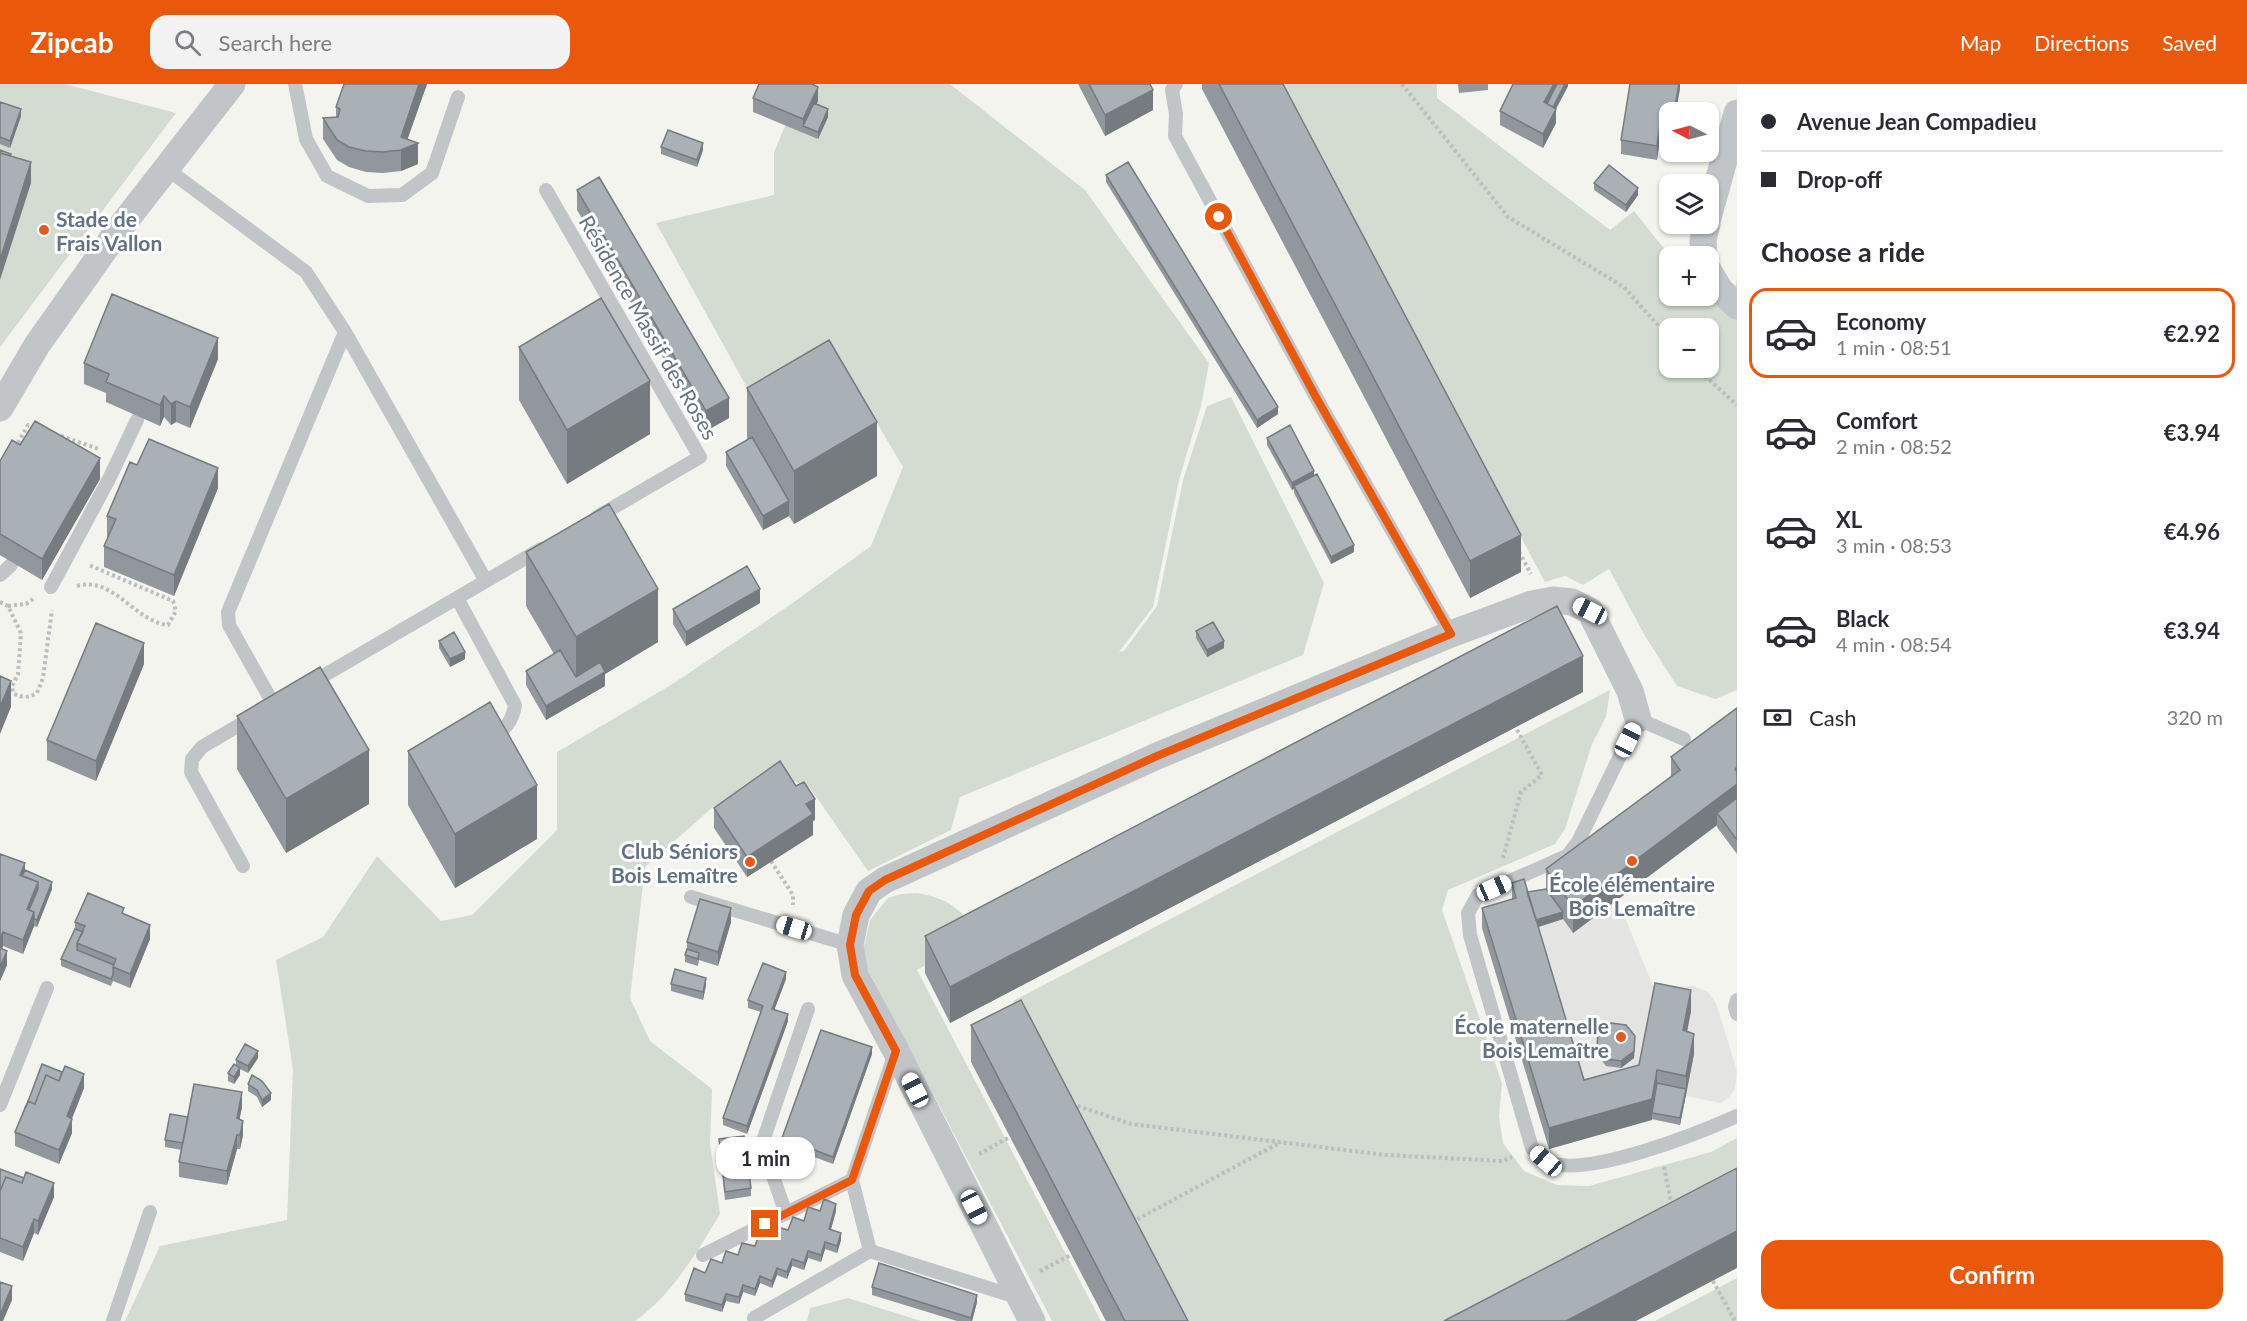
<!DOCTYPE html>
<meta charset="utf-8">
<style>
:root{--surface:#fff;--page:#f2f2f3;--text:#2b2b33;--muted:#7c7c81;--line:#e1e1e2;--accent:#ea580c}
body{margin:0;font-family:Lato,sans-serif;background:var(--page);color:var(--text);height:100vh;display:flex;flex-direction:column;font-size:22px;white-space:nowrap}
*{box-sizing:border-box;margin:0}
p{font-size:20px;color:var(--muted)}
.icon{flex:none;width:33px;height:33px;fill:none;stroke:currentColor;stroke-width:2;stroke-linecap:round;stroke-linejoin:round}
.map{position:relative;flex:1;overflow:hidden}
.sheet{display:flex;flex-direction:column;background:var(--surface);width:510px}
.sheet>*{flex:none}
.guide{display:grid;align-content:center;height:132px;padding:0 24px;background:var(--surface)}
.needle{width:39px;rotate:276deg}
.tools{position:absolute;left:1659px;top:18px;display:grid;gap:12px}
.tools a{display:grid;place-items:center;width:60px;height:60px;border-radius:12px;background:var(--surface);box-shadow:0 2px 4px #0004;font-size:30px}
.end{position:absolute;width:27px;height:27px;margin:-14px;border:8px solid #ea580c;background:#fff;box-shadow:0 0 0 3px #fff}
.from{border-radius:50%}
.bubble{position:absolute;height:42px;border-radius:18px;background:var(--surface);box-shadow:0 2px 4px #0004;font-size:20px;font-weight:700;line-height:42px;text-align:center}
.car{position:absolute;width:18px;height:36px;margin:-18px -9px;border-radius:8px;box-shadow:0 0 4px 2px #0007;background:linear-gradient(#fff 24%,#345 0 40%,#fff 0 76%,#345 0 86%,#fff 0)}
.guide b{display:flex;align-items:center;gap:21px;height:57px;font-size:22px}
.guide b+b{border-top:2px solid var(--line)}
.guide i{width:15px;height:15px;background:var(--text)}
ul{padding:0;list-style:none}
li{display:flex;align-items:center;gap:18px;height:90px;margin:0 12px 9px;padding:0 12px;border:3px solid transparent;border-radius:18px}
li div{flex:1}
li b{display:block;font-size:22px}
li em{font-style:normal;font-weight:700}
li.selected{border-color:var(--accent)}
li>.icon{width:54px;height:54px;stroke-width:1.5}
h2{padding:0 24px;font-size:27px;line-height:72px}
.pay{display:flex;align-items:center;gap:15px;height:66px;padding:0 24px;font-size:22px}
.pay p{margin-inline-start:auto}
.primary-button{display:flex;gap:12px;margin-top:auto;padding:12px 24px}
.primary-button a{flex:1;height:69px;border-radius:18px;background:var(--accent);color:#fff;font-size:24px;font-weight:700;line-height:69px;text-align:center}
header{display:flex;align-items:center;gap:36px;box-sizing:border-box;height:84px;padding:0 30px;background:var(--accent);color:#fff}
header strong{font-size:28px}
nav{display:flex;gap:33px;margin-inline-start:auto;font-size:21px}
.search{width:420px;height:54px;background:var(--page);display:flex;align-items:center;gap:15px;box-sizing:border-box;padding:0 21px;border-radius:18px;color:var(--muted);font-size:22px}
main{display:flex;flex:1;min-height:0}
.map>svg:first-child{display:block}
.built{fill:#e4e5e3}
.green{fill:#d4dbd1;fill-rule:evenodd}
.lines{fill:none;stroke-linecap:round;stroke-linejoin:round}
.path{stroke:#bbbdbf;stroke-width:4;stroke-dasharray:3 3;stroke-linecap:butt}
.lane{stroke:#c1c5c8;stroke-width:14}
.street{stroke:#c1c5c8;stroke-width:27}
.wall{fill:#91979d}
.shaded-wall{fill:#767b7f}
.building{fill:#a9b0b6;stroke:#767b7f;stroke-width:1.5}
.route{stroke:#ea580c;stroke-width:8}
.poi-dot{fill:#e6581e;stroke:#fff;stroke-width:2}
.labels{text-anchor:middle;dominant-baseline:central;stroke-width:6;stroke-linejoin:round;paint-order:stroke}
.poi-label{font-size:21px;font-weight:bold;fill:#627281;stroke:#fff;text-anchor:end}
.street-label{font-size:21px;fill:#627281;stroke:#fff}
</style>
<header>
<strong>Zipcab</strong>
<div class="search"><svg class="icon" aria-label="search" viewBox="0 0 24 24"><circle cx="10" cy="10" r="6"/><path d="M15 15l6 6"/></svg>Search here</div>
<nav><a>Map</a><a>Directions</a><a>Saved</a></nav>
</header>
<main>
<div class="map">
<svg width="1737" height="1237" viewBox="0 0 1737 1237">
<rect width="100%" height="100%" fill="#f4f4ef"/>
<path class="built" d="M1737 727 1618 816 1657 912 1676 903 1693 902 1708 908 1716 919 1737 987 1735 1005 1728 1014 1721 1019 1686 1012 1680 1041 1652 1036 1549 1065 1482 844 1515 834Z"/>
<path class="green" d="M0 0H65L176 29 0 263Z
M803 0H950L1085 106 1209 279 1201 322 1179 396 1153 523 1119 568 1124 567 1157 522 1183 396 1207 322 1231 313 1324 499 1303 571 960 713 951 746 868 787 810 704 780 691 753 701 713 723 645 783 630 914 650 957 712 1005 710 1059 720 1130C696 1169 673 1210 635 1237H125L160 1162 287 1136 293 985 276 876 323 853 377 772 441 837 472 831 557 746V668L671 601 787 523 871 462 903 383 839 275 750 309 656 139 774 111V68Z
M1277 0H1437V14L1610 146 1634 127 1670 172V212H1708L1734 208 1737 196V606L1715 615 1677 602 1645 552 1609 485 1583 501 1565 492 1545 498ZM1670 244H1708V284H1670Z
M1610 606 1606 633 1592 660 1565 745 1555 760 1448 806 1442 826 1502 999 1499 1033 1503 1059 1524 1087 1557 1101 1589 1102 1711 1068 1737 1054V1106L1481 1237H1181L1013 917Z
M917 809C951 815 959 825 981 850L917 886 1101 1237H1052L866 882 863 867 870 836 888 814 901 810Z
M1737 1194V1237H1655Z
M848 1214 921 1237H807L810 1224Z"/>
<g class="lines">
<path class="path" d="M1402 0 1508 133 1624 203 1670 255
M1696 284 1737 321
M61 352 99 365
M15 364 28 341 34 343
M1519 468 1531 490
M77 502C114 492 135 538 168 541L176 527 173 517 89 481
M0 518 8 522 21 549 18 590 12 602 13 609C22 614 28 614 37 609L43 594 52 526
M8 522 26 520 33 515
M1503 774 1521 708 1542 691 1516 644
M771 777 793 811V821
M1072 1020 1131 1040 1386 1071 1503 1077 1512 1073
M979 1070 1010 1053
M1664 1083 1672 1123
M1132 1138 1281 1058
M1040 1187 1071 1171
M1713 1197 1735 1237"/>
<path class="lane" d="M295 0 306 55 327 92 368 112 402 111 432 89 458 13
M1176 0 1172 6 1176 30 1175 52 1317 315 1451 550
M167 85 306 188 345 248 486 497 311 599
M546 106 700 373 597 433
M0 491 11 481
M486 497 541 465
M51 503 109 395 137 336
M457 514 515 621C512 639 505 645 490 655
M274 621 229 541 228 528 345 248
M1684 655 1638 635 1578 758 1567 772 1478 811 1468 829 1470 851 1532 1064C1536 1068 1541 1074 1546 1077 1583 1096 1699 1049 1737 1032
M243 782 191 688 192 675 202 663 253 633
M691 813 850 861
M1737 916 1735 923 1737 930
M0 1021 47 904
M786 1130 762 1060 808 925
M870 1167 1020 1214
M703 1171 852 1096
M754 1234 870 1167 852 1096 895 969
M113 1237 150 1128"/>
<path class="street" d="M1708 134 1737 29
M1704 172 1703 156 1707 140
M1708 186 1720 206 1737 222
M0 324 37 261 119 145 232 0
M1032 1237 896 967 855 891 850 861 856 831 869 807 885 796 1157 672 1451 550 1532 520 1553 516 1572 518 1590 527 1630 607 1638 635"/>
</g>
<path class="wall" d="M344 0H427L407 56 418 80 401 87 383 89 366 88 349 83 337 76 323 55V34L336 33V23Z
M1078 0H1150L1153 26 1105 52Z
M1202 0H1283L1521 488 1470 514 1202 5Z
M1458 0H1488V6L1459 9Z
M1568 0V2L1556 25V39L1543 64 1500 41V27Z
M1680 0 1676 28H1670V41L1662 40 1657 76 1621 70V56Z
M753 14 818 17 816 20 828 33 818 55 753 28Z
M0 18 21 32 10 64 0 60Z
M661 63 703 66 697 83 661 70Z
M1106 91 1278 330 1257 344 1106 98Z
M1594 99 1638 111 1626 128 1594 106Z
M577 106 729 334 706 347 577 126Z
M519 263 650 350 567 400 519 316Z
M218 275 190 344 176 338 171 341 164 333 160 342 106 318V309L84 300V279Z
M747 304 877 392 794 440 789 432 763 446 726 382V368L747 356Z
M1267 354 1314 391 1354 468 1331 480 1294 409V405L1292 406 1267 361Z
M20 361 100 395 42 496 0 471V377Z
M137 381 218 404 174 512 104 483V462L108 453H107V432Z
M526 468 658 558 605 590V602L546 636 526 601V587L554 570 526 522Z
M760 519 686 562 673 540V525Z
M1196 547 1224 564 1207 573 1196 554Z
M439 557 465 575 450 583 439 564Z
M144 580 96 697 47 676V656Z
M1583 608 950 939 925 889V852Z
M1737 624V770L1717 743V741L1573 849 1563 835 1538 843 1584 996 1639 981 1691 927 1687 948 1694 970 1680 1041 1652 1035 1549 1065 1482 844V824L1512 815V799L1527 808 1546 805V785L1671 693V673Z
M237 632 369 720 286 769 237 685Z
M408 667 537 755 455 804 408 721Z
M796 702 815 736 813 737V751L747 793 714 744V724Z
M0 770 52 805 37 843 34 842 23 870 3 862 2 865 7 881 0 897Z
M124 830 150 855 130 904 113 897 111 902 61 882V875L75 845V838Z
M731 838 718 882 699 876 698 882 685 878V871L687 865V858Z
M786 895 774 926 788 937 747 1050 723 1041V1034L761 928 748 924V916Z
M671 900 706 901 703 916 671 907Z
M971 941 1188 1237H1106L971 978Z
M1635 959 1634 974 1621 984 1606 982 1597 970V963Z
M872 970 833 1080 782 1061V1054Z
M258 974 248 989 240 985V991L234 1000 228 997V989L236 982V976Z
M248 1000 271 1016 262 1023 257 1013 248 1007Z
M84 1004 72 1035V1049L59 1080 15 1062V1048L25 1022Z
M242 1023 239 1035 243 1051 240 1065H237L227 1101 179 1093V1078L182 1066 165 1063V1056L188 1033Z
M719 1055 751 1104V1112L725 1116Z
M0 1085 54 1113 38 1151 34 1149 23 1177 0 1168Z
M820 1127H836L831 1145 841 1156 837 1169 825 1165 821 1178 808 1174 804 1186 792 1182 787 1195 777 1191 772 1204 760 1199 755 1212 743 1208 739 1220 726 1217 722 1228 685 1217V1210L705 1189 722 1179 788 1146Z
M872 1203 977 1218 972 1237H957L872 1211Z"/>
<path class="shaded-wall" d="M419 0H427L404 65 418 59V80L401 87V53Z
M1554 0H1561L1547 27 1544 18Z
M1565 0H1568V2L1550 36V29Z
M1679 0H1680V5L1676 28H1674Z
M818 3V17L806 43 803 42V35Z
M1153 6V26L1105 52V31Z
M21 25V32L10 64V57Z
M828 25V33L818 55V48Z
M1556 25V39L1543 64V50Z
M1662 26V40L1657 76V62Z
M703 59V66L697 83V76Z
M31 78V99L0 196V176Z
M1638 104V111L1626 128V121Z
M218 254V275L190 344V323Z
M650 297V350L567 400V346Z
M164 312V333L160 342V321Z
M729 314V334L706 347V327Z
M176 317V338L171 341V320Z
M1278 323V330L1257 344V336Z
M877 338V392L794 440V387Z
M100 374V395L42 496V475Z
M218 384V404L174 512V491Z
M1314 387V395L1294 402V405L1292 406V399Z
M789 417V432L763 446V432Z
M1521 451V488L1470 514V477Z
M1354 461V468L1331 480V473Z
M658 505V558L605 590V602L546 636V622L576 605V553Z
M760 505V519L686 562V548Z
M1224 557V564L1207 573V566Z
M144 559V580L96 697V677Z
M465 568V575L450 583V575Z
M1583 572V608L950 939V903Z
M11 597V623L0 650V623Z
M369 666V720L286 769V715Z
M1737 683V726L1717 729V741L1573 849V823Z
M537 701V755L455 804V750Z
M815 715V736L813 737V751L747 793V773L806 720Z
M25 779V794L20 791Z
M38 798V812L29 833 27 825Z
M52 798V805L37 843V836Z
M731 824V838L718 882V868Z
M34 828V842L23 870V856Z
M1563 828V835L1532 845V838Z
M150 841V855L130 904V890Z
M3 848V862L0 869V855Z
M7 867V881L0 897V883Z
M786 888V895L772 932V925Z
M706 894V901L703 916V908Z
M1691 906V927L1683 967V946Z
M788 930V937L747 1050V1042Z
M1694 950V970L1680 1041V1034L1686 1005V992Z
M1635 952 1634 974 1621 984V977Z
M872 963V970L833 1080V1073Z
M258 967V974L248 989V982Z
M240 984V991L234 1000V993Z
M1657 986V1006L1652 1029V1036L1549 1065V1044Z
M84 990V1004L67 1046V1032Z
M242 1008V1023L237 1048V1034Z
M271 1009V1016L262 1023V1016Z
M72 1035V1049L59 1080V1066Z
M243 1037V1051L240 1065V1051Z
M237 1051V1065L227 1101V1087Z
M54 1099V1113L38 1151V1137Z
M836 1120V1127L829 1152V1145Z
M34 1135V1149L23 1177V1163Z
M1737 1147V1184L1636 1237H1566Z
M841 1149V1156L837 1169V1162Z
M825 1158V1165L821 1178V1171Z
M808 1167V1174L804 1186V1179Z
M792 1175V1182L787 1195V1188Z
M777 1184V1191L772 1204V1197Z
M760 1192V1199L755 1212V1205Z
M743 1201V1208L739 1220V1213Z
M12 1202V1216L3 1237H0V1231Z
M726 1210V1217L722 1228V1221Z
M977 1211V1218L972 1237H971Z"/>
<path class="building" d="M344 0H419L401 53 418 59 401 66 383 68 366 67 349 63 337 56 323 34 338 33 340 25 336 23Z
M759 0H812L818 3 803 35 753 14Z
M1089 0H1150L1153 6 1105 31Z
M1219 0H1283L1521 451 1470 477Z
M1513 0H1554L1544 18 1556 25 1543 50 1500 27Z
M1557 0H1565L1553 23 1547 20Z
M1630 0H1679L1674 27 1662 26 1657 62 1621 56Z
M0 18 21 25 10 57 0 53Z
M814 19 828 25 818 48 803 42Z
M668 46 703 59 697 76 661 63Z
M0 66 11 70V72L0 69Z
M0 69 31 78 0 176Z
M1128 78 1278 323 1257 336 1106 91Z
M1609 81 1638 104 1626 121 1594 99Z
M599 93 729 314 706 327 577 106Z
M112 210 218 254 190 323 176 317 171 320 164 312 160 321 106 298 109 290 84 279Z
M601 214 650 297 567 346 519 263Z
M829 256 877 338 794 387 747 304Z
M35 337 100 374 42 475 0 450V377L12 356 20 361Z
M1290 341 1314 387 1292 399 1267 354Z
M752 353 789 417 763 432 726 368Z
M149 355 218 384 174 491 104 462 116 435 107 432 130 378 137 381Z
M1317 390 1354 461 1331 473 1294 402Z
M609 420 658 505 576 553 526 468Z
M747 482 760 505 686 548 673 525Z
M1557 522 1583 572 950 903 925 852Z
M1213 538 1224 557 1207 566 1196 547Z
M96 539 144 559 96 677 47 656Z
M454 548 465 568 450 575 439 557Z
M560 566 576 593 600 578 605 588 546 622 526 587Z
M320 583 369 666 286 715 237 632Z
M0 592 11 597 0 623Z
M490 618 537 701 455 750 408 667Z
M1737 624V683L1735 685 1737 688V700L1573 823 1546 785 1680 686 1671 673Z
M780 677 796 702 804 698 815 715 806 720 813 730 747 773 714 724Z
M1737 714V756L1717 729Z
M0 770 25 779 20 791 38 798 27 825 34 828 23 856 3 848 0 855Z
M25 786 52 798 37 836 34 835V828L29 826 38 805V798L22 792Z
M1524 795 1584 996 1639 981 1655 899 1691 906 1683 946 1694 950 1686 992 1657 986 1652 1015 1549 1044 1482 824 1516 814 1512 799Z
M1546 805 1563 828 1536 836 1527 808Z
M88 809 124 824 122 829 150 841 130 890 113 883 116 875 77 859 85 842 75 838Z
M700 815 731 824 718 868 687 858Z
M75 845 83 848 77 859V866L114 881 113 883V891L111 895 61 875Z
M0 864 7 867 0 883Z
M687 865 699 869 698 875 685 871Z
M763 879 786 888 772 925 788 930 747 1042 723 1034 763 922 748 916Z
M675 885 706 894 703 908 671 900Z
M1021 916 1188 1237H1125L971 941Z
M1611 939 1626 941 1635 952 1634 967 1621 977 1606 975 1597 963 1598 949Z
M821 946 872 963 833 1073 782 1054Z
M245 960 258 967 248 982 236 976Z
M42 980 62 988 59 997 46 991 35 1020 28 1017 26 1023Z
M234 980 240 984 234 993 228 989Z
M65 982 84 990 67 1032 72 1035 59 1066 15 1048 28 1017 35 1020 46 991 59 997Z
M252 991 262 997 271 1009 262 1016 257 1006 248 1000Z
M1657 999 1686 1005 1680 1034 1652 1029Z
M194 1000 242 1008 237 1034 243 1037 240 1051H237L227 1087 179 1078Z
M170 1030 188 1033 183 1059 165 1056Z
M744 1052 751 1104 725 1108 719 1055Z
M1737 1084V1147L1566 1237H1444Z
M0 1085 24 1094 22 1099 6 1093 0 1107Z
M26 1088 54 1099 38 1137 34 1135 23 1163 0 1154V1107L6 1093 22 1099Z
M824 1115 836 1120 829 1145 841 1149 837 1162 825 1158 821 1171 808 1167 804 1179 792 1175 787 1188 777 1184 772 1197 760 1192 755 1205 743 1201 739 1213 726 1210 722 1221 685 1210 694 1184 705 1189 711 1175 722 1179 726 1167 738 1171 742 1159 755 1162 759 1150 770 1155 774 1142 788 1146 793 1133 804 1137 808 1123 820 1127Z
M879 1179 977 1211 971 1234 872 1203Z
M0 1198 12 1202 0 1231Z"/>
<g class="lines">
<path class="route" d="M765 1140 852 1096 896 967 855 891 850 861 856 831 869 807 885 796 1157 672 1451 550 1317 315 1219 133"/>
</g>
<g class="poi-dot">
<circle cx="44" cy="146" r="6"/>
<circle cx="1632" cy="777" r="6"/>
<circle cx="750" cy="778" r="6"/>
<circle cx="1621" cy="953" r="6"/>
</g>
<g class="labels">
<g class="poi-label">
<text x="56" y="134" text-anchor="start">Stade de<tspan x="56" dy="24">Frais Vallon</tspan></text>
<text x="738" y="766">Club Séniors<tspan x="738" dy="24">Bois Lemaître</tspan></text>
<text x="1632" y="799" text-anchor="middle">École élémentaire<tspan x="1632" dy="24">Bois Lemaître</tspan></text>
<text x="1609" y="941">École maternelle<tspan x="1609" dy="24">Bois Lemaître</tspan></text>
</g>
<g class="street-label">
<text transform="translate(649 243) rotate(60)">Résidence Massif des Roses</text>
</g>
</g>
</svg>
<div class="tools">
<a><svg class="needle" viewBox="-14 -14 28 28"><path d="M0-13l5 13h-10z" fill="#e53935"/><path d="M0 13l5-13h-10z" fill="#7c7c81"/></svg></a>
<a><svg class="icon" aria-label="layers" viewBox="0 0 24 24"><path d="M12 4l9 5-9 5-9-5zM3 14l9 5 9-5"/></svg></a>
<a>+</a>
<a>−</a>
</div>
<i class="end from" style="left:1219px;top:133px"></i>
<i class="end" style="left:765px;top:1140px"></i>
<div class="bubble" style="left:716px;top:1053px;width:99px">1 min</div>
<i class="car" style="left:1590px;top:527px;rotate:297deg"></i>
<i class="car" style="left:1628px;top:656px;rotate:26deg"></i>
<i class="car" style="left:1494px;top:804px;rotate:66deg"></i>
<i class="car" style="left:794px;top:844px;rotate:287deg"></i>
<i class="car" style="left:915px;top:1006px;rotate:333deg"></i>
<i class="car" style="left:1546px;top:1077px;rotate:311deg"></i>
<i class="car" style="left:974px;top:1123px;rotate:153deg"></i>
</div>
<section class="sheet">
<div class="guide">
<b><i class="from"></i>Avenue Jean Compadieu</b>
<b><i></i>Drop-off</b>
</div>
<h2>Choose a ride</h2>
<ul>
<li class="selected"><svg class="icon" aria-label="car" viewBox="0 0 24 24"><path d="M5 17H2v-5l4-1 3-4h7l3 4 3 1v5h-3M9 17h6M6 11h13"/><circle cx="7" cy="17" r="2"/><circle cx="17" cy="17" r="2"/></svg><div><b>Economy</b><p>1 min · 08:51</p></div><em>€2.92</em></li>
<li><svg class="icon" aria-label="car" viewBox="0 0 24 24"><path d="M5 17H2v-5l4-1 3-4h7l3 4 3 1v5h-3M9 17h6M6 11h13"/><circle cx="7" cy="17" r="2"/><circle cx="17" cy="17" r="2"/></svg><div><b>Comfort</b><p>2 min · 08:52</p></div><em>€3.94</em></li>
<li><svg class="icon" aria-label="car" viewBox="0 0 24 24"><path d="M5 17H2v-5l4-1 3-4h7l3 4 3 1v5h-3M9 17h6M6 11h13"/><circle cx="7" cy="17" r="2"/><circle cx="17" cy="17" r="2"/></svg><div><b>XL</b><p>3 min · 08:53</p></div><em>€4.96</em></li>
<li><svg class="icon" aria-label="car" viewBox="0 0 24 24"><path d="M5 17H2v-5l4-1 3-4h7l3 4 3 1v5h-3M9 17h6M6 11h13"/><circle cx="7" cy="17" r="2"/><circle cx="17" cy="17" r="2"/></svg><div><b>Black</b><p>4 min · 08:54</p></div><em>€3.94</em></li>
</ul>
<div class="pay"><svg class="icon" aria-label="cash" viewBox="0 0 24 24"><path d="M3 7h18v10H3z"/><circle cx="12" cy="12" r="2"/></svg>Cash<p>320 m</p></div>
<div class="primary-button"><a>Confirm</a></div>
</section>
</main>
